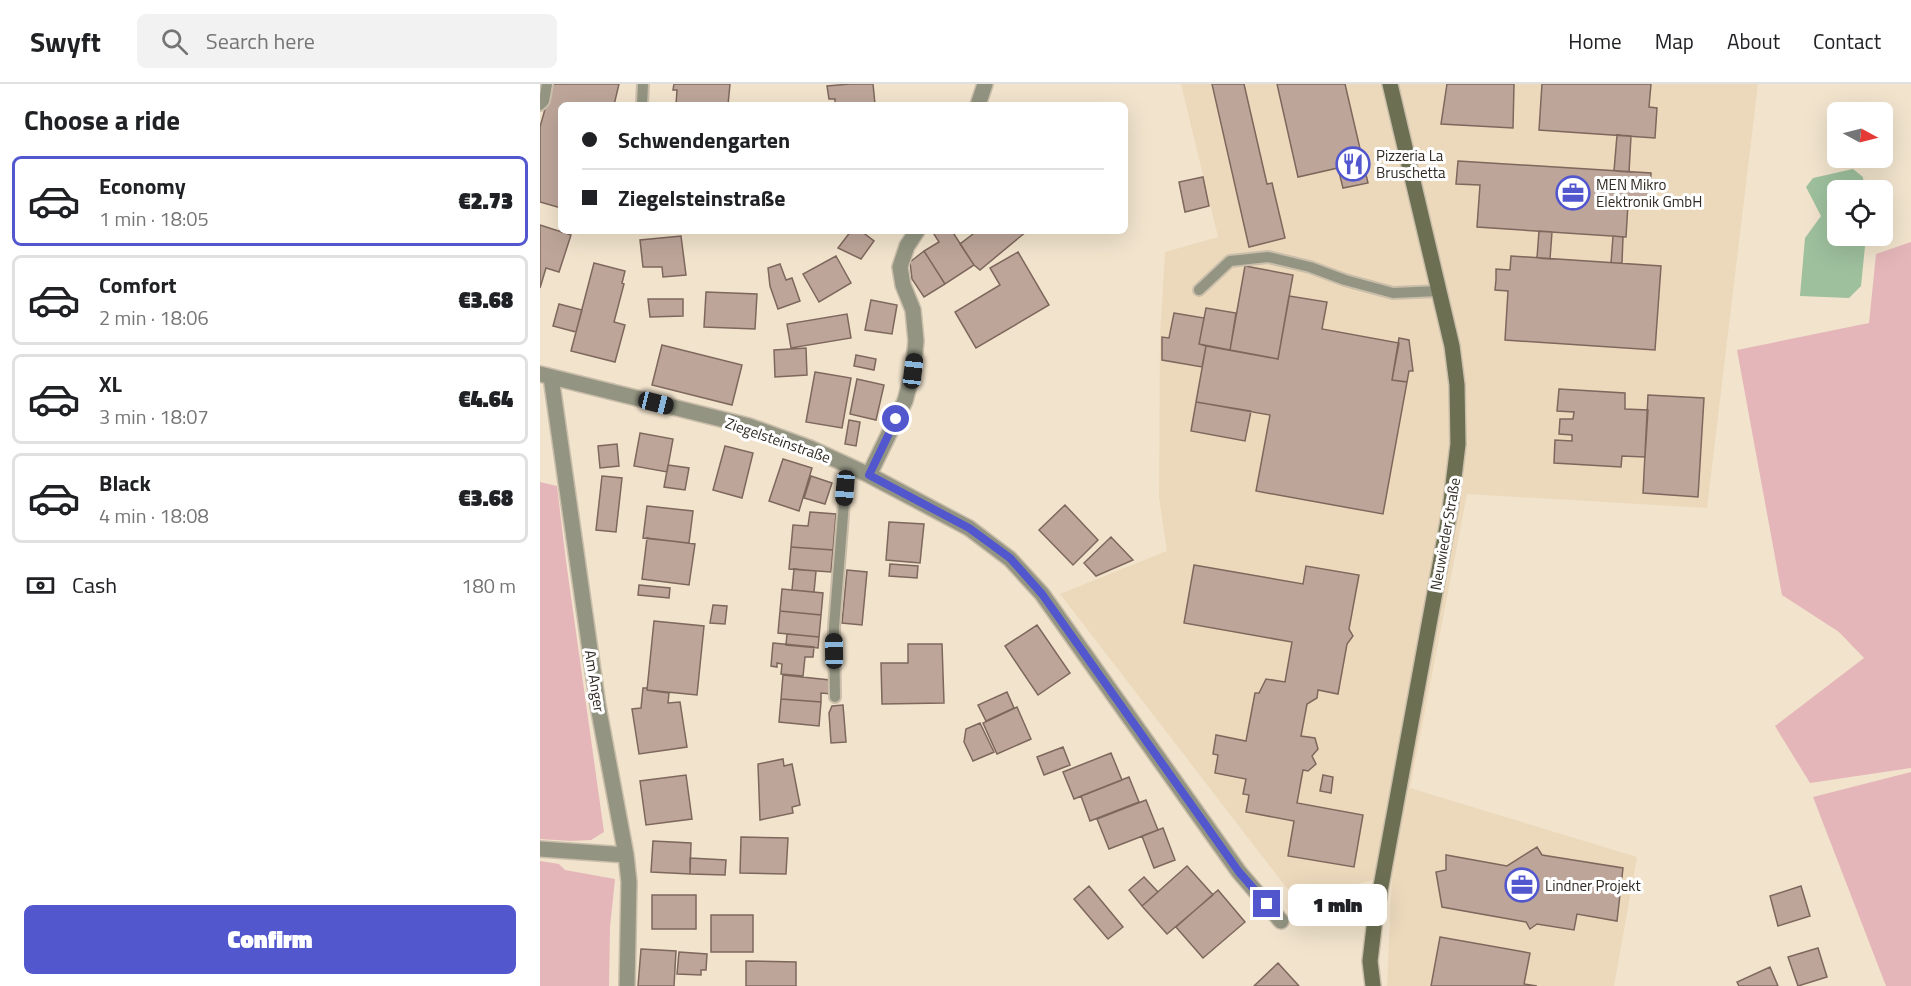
<!DOCTYPE html>
<meta charset="utf-8">
<style>
:root{--surface:#fff;--page:#f2f2f2;--text:#202124;--muted:#757577;--line:#e0e0e0;--accent:#5257ce}
body{margin:0;font-family:"Titillium Web",sans-serif;background:var(--page);color:var(--text);height:100vh;display:flex;flex-direction:column;font-size:22px;white-space:nowrap}
*{box-sizing:border-box;margin:0}
p{font-size:20px;color:var(--muted)}
.icon{flex:none;width:33px;height:33px;fill:none;stroke:currentColor;stroke-width:2;stroke-linecap:round;stroke-linejoin:round}
.map{position:relative;flex:1;overflow:hidden}
.side{display:flex;flex-direction:column;background:var(--surface);width:540px}
.side>*{flex:none}
.banner{position:absolute;left:18px;top:18px;width:570px;height:132px;border-radius:9px;box-shadow:0 6px 24px #0002;display:grid;align-content:center;height:132px;padding:0 24px;background:var(--surface)}
.needle{width:39px;rotate:97deg}
.buttons{position:absolute;left:1287px;top:18px;display:grid;gap:12px}
.buttons a{display:grid;place-items:center;width:66px;height:66px;border-radius:9px;background:var(--surface);box-shadow:0 6px 24px #0002;font-size:30px}
.end{position:absolute;width:27px;height:27px;margin:-14px;border:8px solid #5257ce;background:#fff;box-shadow:0 0 0 3px #fff}
.from{border-radius:50%}
.bubble{position:absolute;height:42px;border-radius:9px;background:var(--surface);box-shadow:0 6px 24px #0002;font-size:20px;font-weight:800;line-height:42px;text-align:center}
.car{position:absolute;width:18px;height:36px;margin:-18px -9px;border-radius:8px;box-shadow:0 0 4px 2px #0007;background:linear-gradient(#222 24%,#8ab4d8 0 40%,#222 0 76%,#8ab4d8 0 86%,#222 0)}
.banner b{display:flex;align-items:center;gap:21px;height:57px;font-size:22px}
.banner b+b{border-top:2px solid var(--line)}
.banner i{width:15px;height:15px;background:var(--text)}
ul{padding:0;list-style:none}
li{display:flex;align-items:center;gap:18px;height:90px;margin:0 12px 9px;padding:0 12px;border:3px solid var(--line);border-radius:9px}
li div{flex:1}
li b{display:block;font-size:22px}
li em{font-style:normal;font-weight:800}
li.selected{border-color:var(--accent)}
li>.icon{width:54px;height:54px;stroke-width:1.5}
h2{padding:0 24px;font-size:27px;line-height:72px}
.pay{display:flex;align-items:center;gap:15px;height:66px;padding:0 24px;font-size:22px}
.pay p{margin-inline-start:auto}
.cta{display:flex;gap:12px;margin-top:auto;padding:12px 24px}
.cta a{flex:1;height:69px;border-radius:9px;background:var(--accent);color:#fff;font-size:24px;font-weight:800;line-height:69px;text-align:center}
header{display:flex;align-items:center;gap:36px;box-sizing:border-box;height:84px;padding:0 30px;background:var(--surface);border-bottom:2px solid var(--line)}
header strong{font-size:28px}
nav{display:flex;gap:33px;margin-inline-start:auto;font-size:21px}
.search{width:420px;height:54px;background:var(--page);display:flex;align-items:center;gap:15px;box-sizing:border-box;padding:0 21px;border-radius:9px;color:var(--muted);font-size:22px}
main{display:flex;flex:1;min-height:0}
.map>svg:first-child{display:block}
.built{fill:#ecd9bc}
.green{fill:#e5b6b9}
.water{fill:#9ec09d}
.building{fill:#bda599;stroke:#7e675c;stroke-width:1.5}
.lines{fill:none;stroke-linecap:round;stroke-linejoin:round}
.lane-casing{stroke:#cabeaa;stroke-width:14}
.street-casing{stroke:#cabeaa;stroke-width:18}
.secondary-casing{stroke:#cabeaa;stroke-width:18}
.lane{stroke:#939582;stroke-width:10}
.street{stroke:#939582;stroke-width:15}
.secondary{stroke:#6c6f52;stroke-width:15}
.route{stroke:#5257ce;stroke-width:8}
.labels{text-anchor:middle;dominant-baseline:central;stroke-width:6;stroke-linejoin:round;paint-order:stroke}
.poi-label{font-size:15px;fill:#302a22;stroke:#fff;text-anchor:start}
.street-label{font-size:15px;fill:#302a22;stroke:#fff}
</style>
<header>
<strong>Swyft</strong>
<div class="search"><svg class="icon" aria-label="search" viewBox="0 0 24 24"><circle cx="10" cy="10" r="6"/><path d="M15 15l6 6"/></svg>Search here</div>
<nav><a>Home</a><a>Map</a><a>About</a><a>Contact</a></nav>
</header>
<main>
<section class="side">
<h2>Choose a ride</h2>
<ul>
<li class="selected"><svg class="icon" aria-label="car" viewBox="0 0 24 24"><path d="M5 17H2v-5l4-1 3-4h7l3 4 3 1v5h-3M9 17h6M6 11h13"/><circle cx="7" cy="17" r="2"/><circle cx="17" cy="17" r="2"/></svg><div><b>Economy</b><p>1 min · 18:05</p></div><em>€2.73</em></li>
<li><svg class="icon" aria-label="car" viewBox="0 0 24 24"><path d="M5 17H2v-5l4-1 3-4h7l3 4 3 1v5h-3M9 17h6M6 11h13"/><circle cx="7" cy="17" r="2"/><circle cx="17" cy="17" r="2"/></svg><div><b>Comfort</b><p>2 min · 18:06</p></div><em>€3.68</em></li>
<li><svg class="icon" aria-label="car" viewBox="0 0 24 24"><path d="M5 17H2v-5l4-1 3-4h7l3 4 3 1v5h-3M9 17h6M6 11h13"/><circle cx="7" cy="17" r="2"/><circle cx="17" cy="17" r="2"/></svg><div><b>XL</b><p>3 min · 18:07</p></div><em>€4.64</em></li>
<li><svg class="icon" aria-label="car" viewBox="0 0 24 24"><path d="M5 17H2v-5l4-1 3-4h7l3 4 3 1v5h-3M9 17h6M6 11h13"/><circle cx="7" cy="17" r="2"/><circle cx="17" cy="17" r="2"/></svg><div><b>Black</b><p>4 min · 18:08</p></div><em>€3.68</em></li>
</ul>
<div class="pay"><svg class="icon" aria-label="cash" viewBox="0 0 24 24"><path d="M3 7h18v10H3z"/><circle cx="12" cy="12" r="2"/></svg>Cash<p>180 m</p></div>
<div class="cta"><a>Confirm</a></div>
</section>
<div class="map">
<svg width="1371" height="902" viewBox="0 0 1371 902">
<rect width="100%" height="100%" fill="#f1e3cc"/>
<path class="built" d="M641 0H1218L1167 424 927 410 870 704 1097 773 1074 902H847L852 791 756 816 520 510 627 467 619 414 620 252 625 168 678 153Z"/>
<path class="green" d="M1371 158V684L1270 699 1235 642 1324 574 1299 548 1242 511 1197 266 1329 239 1336 170Z
M0 398 17 402 26 477 64 748 51 756 31 757 0 755Z
M1371 688V902H1346L1273 713Z
M0 777 19 780 25 786 75 795 70 843 69 902H0Z"/>
<path class="water" d="M1313 85 1323 93 1324 106H1298V152H1326L1321 202 1309 214 1260 212 1265 154 1281 132 1266 103 1273 94Z"/>
<path class="building" d="M12 0H79L74 21H21V124L0 118V43Z
M134 0H190L188 21H136L137 6H133Z
M310 0H333L335 20 295 21V15H289L287 2Z
M672 0H704L727 100 732 99 745 154 709 163Z
M737 0H805L828 99 803 104 798 84 758 93Z
M907 0H974L973 44 901 40Z
M1002 0H1111L1109 23 1117 24 1115 54 999 46Z
M1077 51 1091 52 1089 88 1074 87Z
M918 77 1111 89 1109 121 1088 120 1086 153 937 143 940 101 916 100Z
M663 93 669 122 645 128 639 98Z
M0 141 31 151 19 188 6 184 0 204Z
M311 147H321L334 157 321 175 298 164Z
M392 147H412L434 181 405 200 384 167 399 158Z
M437 147H487L440 186 434 181 420 160Z
M999 147 1012 148 1010 175 997 174Z
M141 152 146 191 123 193 122 183H103L100 156Z
M1073 152 1083 153 1082 179H1071Z
M384 167 405 200 384 213 372 195 370 178Z
M478 168 509 221 436 264 415 228 460 201 450 184Z
M296 172 311 199 279 218 263 190Z
M971 172 1121 182 1115 266 965 256 968 207 955 206 956 196V185L970 186Z
M54 179 85 187 82 199 84 200 74 238 85 241 75 278 31 267Z
M240 180 246 196 252 194 260 217 238 225 230 202 228 184Z
M705 182 753 191 738 275 690 266Z
M166 208 217 210 215 245 164 243Z
M749 212 787 218 782 245 859 259 852 296 867 298 843 430 716 407 730 331 656 318 666 262 738 275Z
M108 215H143V232L110 233Z
M331 216 357 221 352 250 325 246Z
M19 220 42 226 36 248 13 242Z
M666 224 696 229 690 266 659 260Z
M634 229 664 234 659 260 666 262 662 283 622 276V253L629 254Z
M307 230 311 254 251 264 247 240Z
M859 254 869 256 873 287H869L867 298 852 296Z
M122 261 202 281 192 321 112 301Z
M266 264 267 291 235 293 234 266Z
M316 271 336 275 334 286 314 282Z
M275 288 311 294 302 344 266 338Z
M317 295 344 301 336 336 310 330Z
M1019 305 1085 309V325L1108 326 1105 373 1082 372 1081 383 1014 379 1015 356 1032 357V351L1019 350 1020 335H1033L1034 328 1017 327Z
M1108 311 1164 314 1158 413 1103 409Z
M656 318 711 327 705 357 651 347Z
M309 336 320 338 316 362 305 360Z
M100 349 133 355 127 388 94 382Z
M77 360 79 382 60 384 58 362Z
M185 362 213 369 202 414 173 406Z
M243 375 272 384 259 427 229 417Z
M128 381 149 384 145 406 124 403Z
M62 392 82 394 76 448 56 446Z
M271 392 292 399 285 420 264 414Z
M525 421 558 456 533 481 499 446Z
M107 422 153 427 149 459 103 454Z
M270 428 296 430 293 466 251 463 253 441 268 442Z
M349 438 384 440 380 479 346 476Z
M571 453 593 476 556 492 544 479Z
M107 454 155 460 149 501 102 495Z
M251 463 293 466 291 488 249 485Z
M350 480 378 482 377 494 349 492Z
M654 481 763 500 766 482 819 491 809 545 813 552 807 560 798 610 778 606 777 614 767 620 761 652 775 654 778 665 772 672 776 680 768 687 763 686 757 719 823 731 814 783 748 772 754 737 706 728 709 711 703 710 706 695 675 689 678 671 673 670 676 651 706 657 715 609H719L726 595 745 598 752 558 644 539Z
M254 485 276 487 274 508 252 506Z
M307 486 327 488 322 541 302 539Z
M99 501 130 504 129 514 98 511Z
M242 505 283 509 281 531 240 527Z
M173 521 187 522 185 540 170 539Z
M240 527 281 531 279 553 238 549Z
M114 537 164 542 157 611 107 606Z
M497 541 530 589 498 611 465 562Z
M247 550 279 553 278 564 246 561Z
M233 559 274 563 273 573H265L263 592 241 590 242 580 237 579V583L231 582Z
M368 560H402L404 619 342 620 341 579H368Z
M243 591 290 596 292 610 281 609V618L241 615Z
M103 604H107V606L129 609 128 619 140 618 147 663 99 670 92 625 101 624Z
M467 608 474 624 446 637 438 621Z
M241 615 281 618 279 642 239 638Z
M303 621 306 658 291 659 289 629 292 622Z
M477 623 491 655 457 670 443 639Z
M440 639 454 668 433 677 424 658 426 645Z
M523 663 530 681 504 691 497 673Z
M571 669 582 696 534 715 523 688Z
M243 675 244 682 252 680 260 721 252 723 253 729 220 736 218 680Z
M146 691 152 735 106 741 100 697Z
M783 691 793 693 791 709 780 707Z
M589 693 599 718 550 737 541 712Z
M606 716 618 746 569 765 557 735Z
M623 744 635 776 614 784 602 752Z
M201 753 248 754 246 790 200 789Z
M113 757 151 759 150 790 111 788Z
M997 763 1002 771 1083 784 1077 837 1037 830 1034 846 997 840 990 845 986 838 902 823 896 788 906 786V771L967 782Z
M150 774 186 776 185 791 150 790Z
M647 782 673 811 627 850 602 822Z
M604 793 618 808 602 822 589 806Z
M549 802 583 843 568 855 534 815Z
M1261 802 1270 832 1238 842 1230 812Z
M678 806 705 838 663 874 636 843Z
M112 811H156V845H112Z
M171 831H213V868H171Z
M900 853 990 869 984 900 997 902H891Z
M1278 864 1287 893 1258 902 1248 873Z
M101 865 136 867 134 902H98Z
M139 868 167 870 166 886H161V891L137 890Z
M206 877 256 878V902H206Z
M738 879 759 902H714Z
M1230 883 1238 902H1199L1197 898Z"/>
<g class="lines">
<g class="lane-casing">
<path id="lane" d="M0 21 4 17 7 0
M102 21 103 0
M659 206 690 177 728 173 770 183 805 196 853 209 899 207
M295 613 294 543 307 381"/>
</g>
<g class="street-casing">
<path id="street" d="M438 21 445 0
M0 290 209 342 270 364 329 391 429 444 470 475 502 510 699 788 741 837
M11 293 58 622 86 771 89 798 87 902
M329 391 365 317 373 287 376 257 373 226 363 201 360 183 367 162 377 147
M0 765 86 771"/>
</g>
<g class="secondary-casing">
<path id="secondary" d="M833 902 830 877 835 835 910 426 918 360 917 301 912 262 850 0"/>
</g>
<use href="#lane" class="lane"/>
<use href="#street" class="street"/>
<use href="#secondary" class="secondary"/>
</g>
<g class="lines">
<path class="route" d="M356 335 329 391 429 444 470 474 502 510 699 788 727 820"/>
</g>
<defs>
<g id="restaurant-ring" transform="scale(1.725)"><circle r="9.5" fill="#fff" stroke="#5257ce" stroke-width="1.5"/><path d="M-5-6h1v4h1v-4h1v4h1v-4h1v5L-1.5 .5V6h-2V.5L-5-1ZM5-6V6H3V1.5H1.5Q1.5-4 5-6Z" fill="#5257ce"/></g>
<g id="office-ring" transform="scale(1.725)"><circle r="9.5" fill="#fff" stroke="#5257ce" stroke-width="1.5"/><path d="M-6-3h4V-5.5h4V-3h4V5H-6ZM-1-4.5V-3h2v-1.5ZM-6 0V1H6V0Z" fill="#5257ce"/></g>
</defs>
<g fill-rule="evenodd">
<use href="#restaurant-ring" x="813" y="80"/>
<use href="#office-ring" x="1033" y="109"/>
<use href="#office-ring" x="982" y="801"/>
</g>
<g class="labels">
<g class="poi-label">
<text x="836" y="71">Pizzeria La<tspan x="836" dy="17">Bruschetta</tspan></text>
<text x="1056" y="100">MEN Mikro<tspan x="1056" dy="17">Elektronik GmbH</tspan></text>
<text x="1005" y="801">Lindner Projekt</text>
</g>
<g class="street-label">
<text transform="translate(238 356) rotate(19)">Ziegelsteinstraße</text>
<text transform="translate(905 450) rotate(-80)">Neuwieder Straße</text>
<text transform="translate(55 597) rotate(81)">Am Anger</text>
</g>
</g>
</svg>
<div class="buttons">
<a><svg class="needle" viewBox="-14 -14 28 28"><path d="M0-13l5 13h-10z" fill="#e53935"/><path d="M0 13l5-13h-10z" fill="#757577"/></svg></a>
<a><svg class="icon" aria-label="locate" viewBox="0 0 24 24"><circle cx="12" cy="12" r="6"/><path d="M12 2v4M12 18v4M2 12h4M18 12h4"/></svg></a>
</div>
<i class="end from" style="left:356px;top:335px"></i>
<i class="end" style="left:727px;top:820px"></i>
<div class="bubble" style="left:748px;top:800px;width:99px">1 min</div>
<i class="car" style="left:373px;top:287px;rotate:7deg"></i>
<i class="car" style="left:116px;top:319px;rotate:104deg"></i>
<i class="car" style="left:305px;top:404px;rotate:185deg"></i>
<i class="car" style="left:294px;top:567px;rotate:359deg"></i>
<div class="banner">
<b><i class="from"></i>Schwendengarten</b>
<b><i></i>Ziegelsteinstraße</b>
</div>
</div>
</main>
